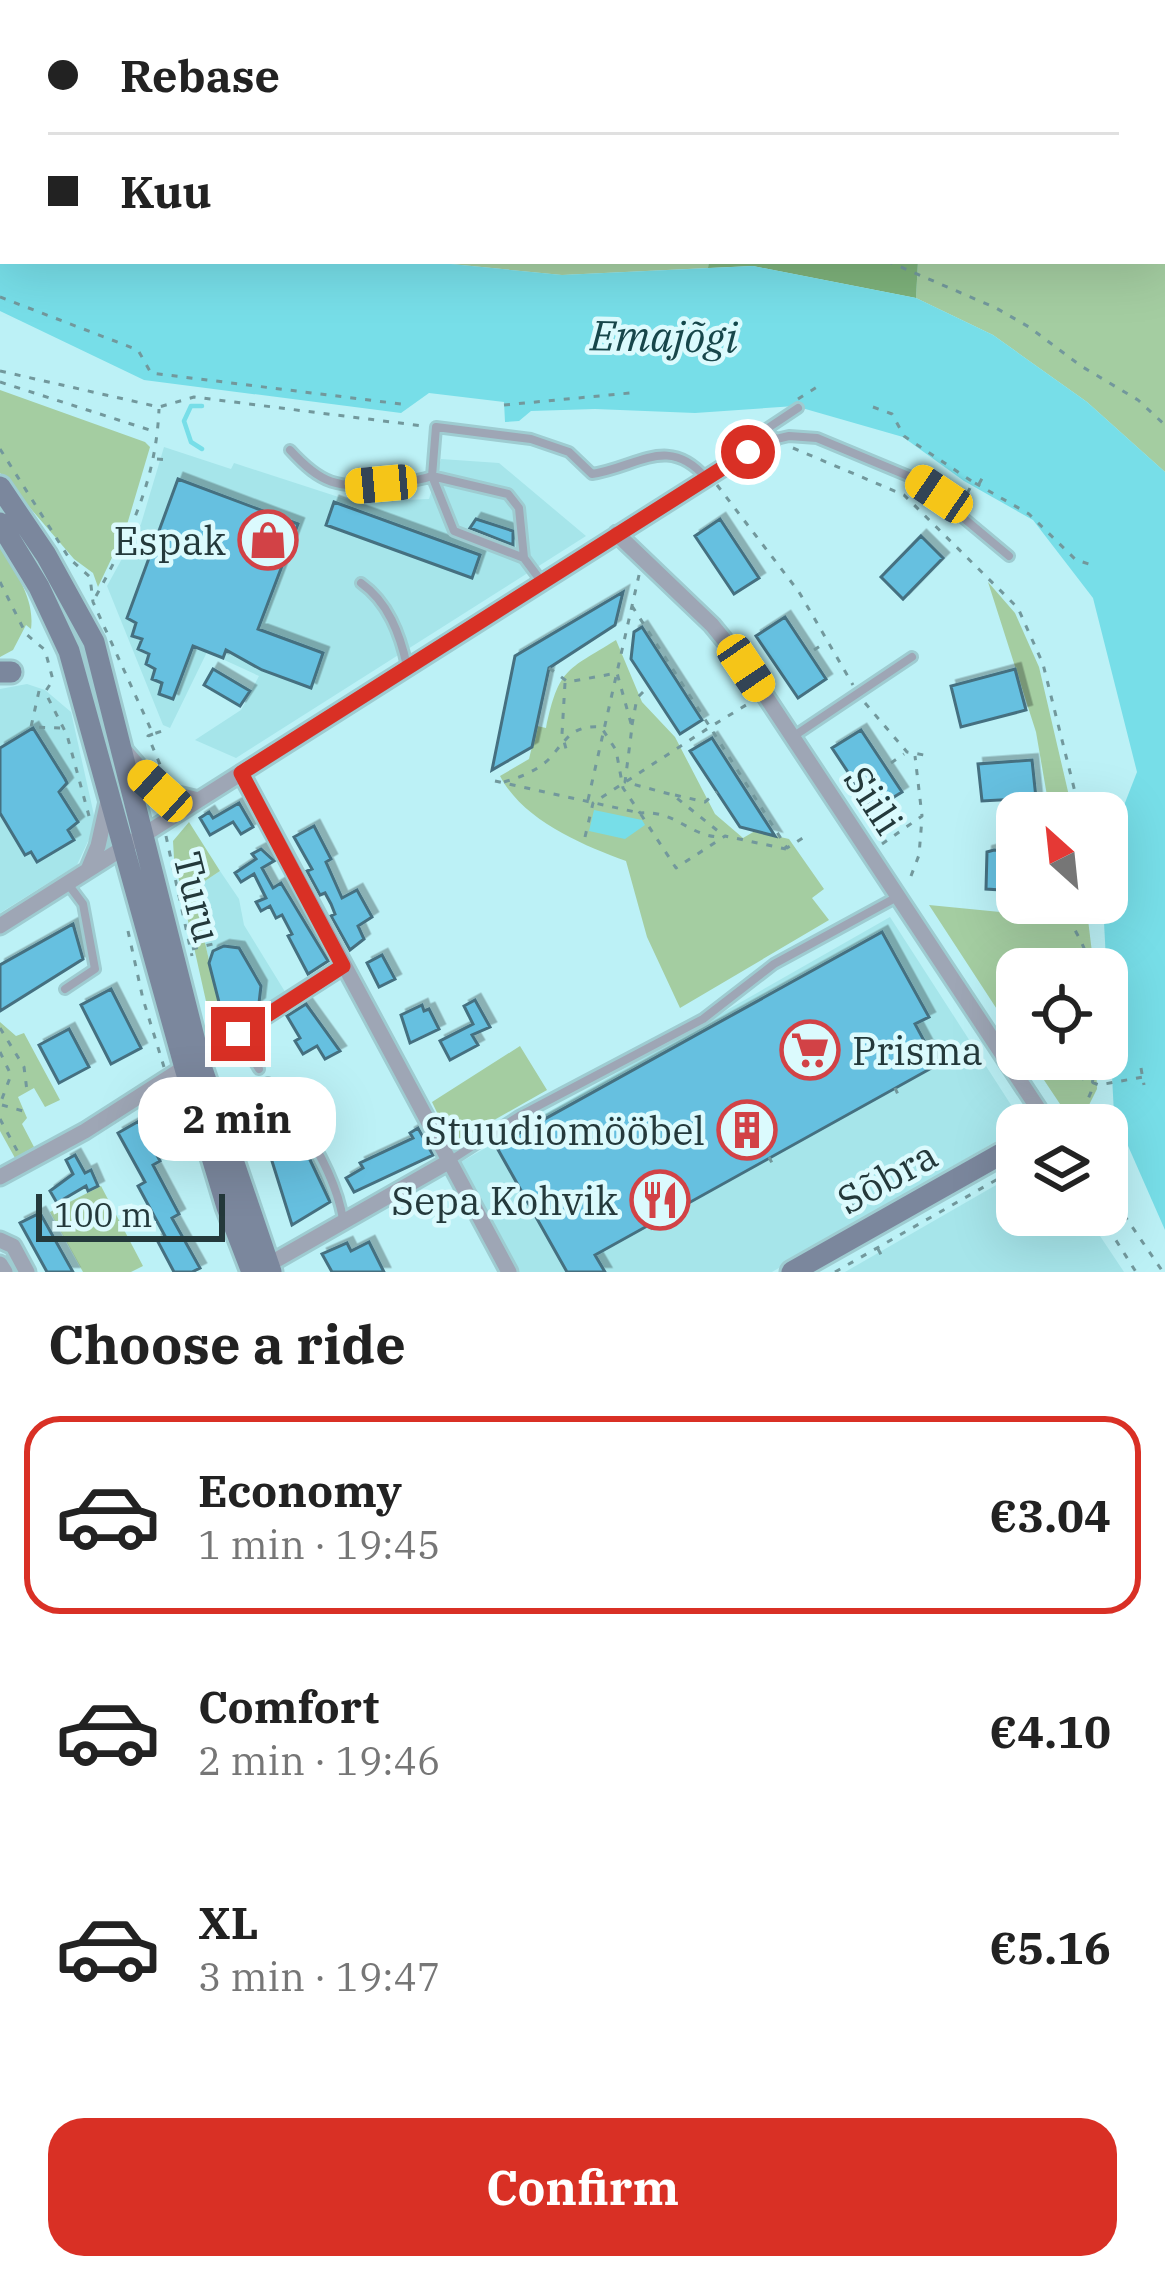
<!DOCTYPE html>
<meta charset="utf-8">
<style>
:root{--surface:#fff;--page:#f2f2f2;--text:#222;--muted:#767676;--line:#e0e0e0;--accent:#d93025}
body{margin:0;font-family:"IBM Plex Serif",serif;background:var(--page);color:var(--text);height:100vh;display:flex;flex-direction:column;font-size:45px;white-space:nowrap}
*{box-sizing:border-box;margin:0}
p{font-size:39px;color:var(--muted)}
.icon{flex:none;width:66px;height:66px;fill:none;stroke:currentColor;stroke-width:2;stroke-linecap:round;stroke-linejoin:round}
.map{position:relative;height:1272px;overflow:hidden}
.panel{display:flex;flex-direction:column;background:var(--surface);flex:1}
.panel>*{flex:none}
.hud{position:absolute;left:0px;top:0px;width:1167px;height:264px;box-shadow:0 12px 48px #0002;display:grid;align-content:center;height:264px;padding:0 48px;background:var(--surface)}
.needle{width:78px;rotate:333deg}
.controls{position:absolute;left:996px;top:792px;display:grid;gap:24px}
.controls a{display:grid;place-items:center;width:132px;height:132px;border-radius:24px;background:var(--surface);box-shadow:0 12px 48px #0002;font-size:60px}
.scale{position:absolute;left:36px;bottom:30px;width:189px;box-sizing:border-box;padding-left:12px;border:6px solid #24393b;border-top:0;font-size:33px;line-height:42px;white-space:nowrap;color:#24393b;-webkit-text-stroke:9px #dbfafd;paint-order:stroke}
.end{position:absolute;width:54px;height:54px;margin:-27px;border:15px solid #d93025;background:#fff;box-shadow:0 0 0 6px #fff}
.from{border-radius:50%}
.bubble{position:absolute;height:84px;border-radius:36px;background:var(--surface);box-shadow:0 12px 48px #0002;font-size:39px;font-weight:700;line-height:84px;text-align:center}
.car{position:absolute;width:36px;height:72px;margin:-36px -18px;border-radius:15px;box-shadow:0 0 9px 3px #0007;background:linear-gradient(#f5c518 24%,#345 0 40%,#f5c518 0 76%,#345 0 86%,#f5c518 0)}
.hud b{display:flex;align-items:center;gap:42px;height:114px;font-size:45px}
.hud b+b{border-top:3px solid var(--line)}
.hud i{width:30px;height:30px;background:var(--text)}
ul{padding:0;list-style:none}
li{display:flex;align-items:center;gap:36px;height:198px;margin:0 24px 18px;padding:0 24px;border:6px solid transparent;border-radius:36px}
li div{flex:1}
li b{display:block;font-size:45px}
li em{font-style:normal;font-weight:700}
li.active{border-color:var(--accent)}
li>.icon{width:108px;height:108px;stroke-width:1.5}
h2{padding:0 48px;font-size:54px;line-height:144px}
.primary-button{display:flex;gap:24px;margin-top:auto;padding:24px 48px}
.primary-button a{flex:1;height:138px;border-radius:36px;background:var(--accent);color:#fff;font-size:48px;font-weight:700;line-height:138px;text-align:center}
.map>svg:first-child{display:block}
.built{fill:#a6e5ea}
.green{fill:#a4cda1}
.forest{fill:#7db17a}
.water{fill:#77dee8}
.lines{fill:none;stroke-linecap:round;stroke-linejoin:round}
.stream{stroke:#77dee8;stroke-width:4.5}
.canal{stroke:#77dee8;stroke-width:14}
.building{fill:#66c0e0;stroke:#457080;stroke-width:3;filter:url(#shadow)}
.lane-casing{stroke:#9eccd1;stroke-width:14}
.street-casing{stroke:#9eccd1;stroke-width:21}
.secondary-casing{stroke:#9eccd1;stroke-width:27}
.path{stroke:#72989c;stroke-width:3;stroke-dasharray:6 9;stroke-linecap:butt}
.lane{stroke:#9ea6b5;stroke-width:8}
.street{stroke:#9ea6b5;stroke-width:15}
.secondary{stroke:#7b879d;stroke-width:21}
.secondary-bridge-casing{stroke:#9eccd1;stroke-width:27;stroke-linecap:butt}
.secondary-bridge{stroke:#7b879d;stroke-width:21}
.route{stroke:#d93025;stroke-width:15}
.labels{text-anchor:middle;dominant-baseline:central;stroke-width:9;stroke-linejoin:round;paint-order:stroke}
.poi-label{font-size:39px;fill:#24393b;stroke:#dbfafd;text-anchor:end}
.street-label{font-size:39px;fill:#24393b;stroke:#dbfafd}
.water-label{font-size:42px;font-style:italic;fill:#17464a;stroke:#dbfafd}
</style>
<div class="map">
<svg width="1165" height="1272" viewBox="0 0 1165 1272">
<defs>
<filter id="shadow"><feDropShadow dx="5.5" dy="-5.5" stdDeviation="0" flood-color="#0004"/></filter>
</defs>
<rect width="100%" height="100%" fill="#bcf1f6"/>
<path class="built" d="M164 447 231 469 234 463 354 502 429 499 441 459 499 463 586 536 236 758 195 740 241 710 259 676 207 652 170 728 163 725 107 586 141 524Z
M27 684 45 690 71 712 96 824 77 865 0 913V689Z
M220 871 239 899 244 925 287 995 241 1021 227 1015 219 1005 193 889Z
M890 917 1024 1125H1017V1129L772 1272H518L459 1163Z
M1017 1173V1215H1086L1124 1272H845Z"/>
<path class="green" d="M79 0H629L630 3H78Z
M1165 204V472L1087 402 993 335 916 298 918 261H1164Z
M420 261H709L708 268 562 275Z
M0 390 145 442 150 447 126 528 98 587 93 573 74 559 0 473Z
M0 546C15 572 35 598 31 629L26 625 13 650 0 657Z
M988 582 1015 613 1039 667 1073 813H1050L1036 732Z
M616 640 642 702 675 737 715 814 743 838 755 831 789 839 824 889 812 898 829 920 680 1008 647 937 626 861C582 845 523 820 500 776L529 759 537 726 546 728C559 668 566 671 616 640Z
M189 822 220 871 193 889 219 1005 227 1015 241 1021 218 1034 210 1019 174 858 173 841Z
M1053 903H1086L1094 969H1017V1040L929 905 1052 917Z
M0 1022 16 1036 24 1033 60 1100 45 1107 34 1088 18 1097 27 1118 22 1124 34 1147 15 1158 0 1131Z
M520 1046 547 1090 452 1144 432 1102Z
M1030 1059H1096L1097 1089 1079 1125H1074Z
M101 1186 143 1266 131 1272H83L50 1212Z"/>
<path class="forest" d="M709 261H918L916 298 753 266 708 268Z"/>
<path class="water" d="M629 0H1059V3H630Z
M0 161 3 261H420L562 275 753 266 916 298 993 335 1087 402 1165 472V1230L1114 1114 1103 903H1107V849L1137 772 1093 598 1033 520 964 481 903 437 795 406 695 413 595 409 531 411 519 421 505 422 504 402 429 393 401 413 144 380 0 311Z
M594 810 642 820 645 825 625 839 589 831Z"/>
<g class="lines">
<path class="stream" d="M1091 3 1093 0
M1125 3 1127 0
M202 406H191L184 421 191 442 202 449"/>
<path class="canal" d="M558 3 559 0"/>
</g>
<path class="building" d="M178 479 298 524 258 629 323 653 311 688 262 670 226 650 223 658 193 646 173 699 159 694 162 683 152 679 155 669 146 664 149 654 138 649 142 639 132 636 136 623 127 618Z
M334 502 480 555 472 578 326 525Z
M476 519 513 531V545L470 528Z
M720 519 759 578 734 594 695 536Z
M921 536 943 558 903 599 881 577Z
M623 592 615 625 549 668 532 747 492 770 515 656Z
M785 617 826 679 798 698 756 636Z
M642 627 702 720 680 734 631 659 634 632Z
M213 669 250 691 240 706 204 685Z
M1015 669 1026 710 961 727 951 686Z
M33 728 65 779 67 783 59 792 78 822 68 830 74 840 37 862 31 852 25 855 0 813V748Z
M861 730 902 792 873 810 832 748Z
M712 738 775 836 740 827 690 751Z
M1032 760 1036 798 982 801 978 764Z
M239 803 253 827 241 834 233 822 210 835 200 818 209 812 213 818Z
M314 826 331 859 326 862 342 898 357 890 372 917 358 926 364 939 350 950 331 916 335 914 331 904 325 893 320 895 307 871 312 869 294 837Z
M261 849 274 861 262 868 273 888 281 883 328 961 308 974 288 936 292 934 282 915 276 918 270 906 261 911 256 902 266 898 254 874 241 882 235 873 256 859 252 854Z
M994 850 1017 852V891L986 889 987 852Z
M73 924 83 959 0 1011V965Z
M882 932 929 1017 915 1024 937 1065 595 1255 605 1272H567L496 1146Z
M224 946 239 948 261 986 259 1003 240 1017H229L221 1010 209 963 213 951Z
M382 955 395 979 379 987 367 963Z
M111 989 141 1048 111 1064 81 1005Z
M475 1000 490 1027 472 1035 478 1045 450 1060 440 1041 473 1024 464 1006Z
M306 1004 340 1051 325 1059 317 1046 303 1054 295 1041 300 1038 287 1016Z
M422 1005 424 1011 429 1009 439 1029 410 1043 401 1015Z
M69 1029 89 1067 59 1083 39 1045Z
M139 1121 160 1161 153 1165 179 1214 172 1218 200 1268 192 1272H174L157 1240 165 1236 138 1186 145 1182 118 1133Z
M294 1126 330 1202 292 1225 266 1142Z
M418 1128 433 1155 354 1192 346 1178 363 1168 360 1163 413 1138 410 1133Z
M75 1155 85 1173 91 1170 98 1186 88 1191 86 1186 57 1203 50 1191 73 1174 66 1160Z
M40 1213 73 1272H47L20 1223Z
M369 1242 384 1272H332L322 1254 347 1243 351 1251Z"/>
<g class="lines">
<g class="lane-casing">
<path id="lane" d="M798 408 765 430 772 440 789 436 817 438 918 480 1009 556
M290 450C322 485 337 488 384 484 400 482 416 482 432 476L454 531 524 558
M541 581 524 558 519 508 508 494 432 476 436 427 531 439 569 452 592 474C638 467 668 434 706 478
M361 583C388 602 400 634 407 666
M794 736 912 657
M65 989 95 969 83 904 68 884
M239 1036 259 1069
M268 1083C275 1095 286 1102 294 1112 314 1142 338 1185 343 1220
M451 1160 519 1116 703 1019 774 964 897 897"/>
</g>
<g class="street-casing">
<path id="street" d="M617 534 712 625 747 668 1049 1125
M125 751 160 791 199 800
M241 773 509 1272
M88 870 98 846 108 801
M0 926 748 452 772 440
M0 1177 85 1131 343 966
M0 1240 13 1246 27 1272
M0 1264 5 1272
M264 1267 450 1161"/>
</g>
<g class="secondary-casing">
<path id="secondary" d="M34 3 36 0
M0 487 46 555 94 642 202 1069 271 1272
M0 523 39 587 69 651 185 1068 227 1207 252 1272
M0 672H11
M792 1272 1017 1145"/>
</g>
<path class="path" d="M291 0 292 3
M441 0 442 3
M454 0 458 3
M1104 3 1105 0
M887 261 996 308 1029 327 1081 366 1138 400 1165 425
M0 297 138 350 151 373 401 404
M0 371 159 407 194 397 423 426
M0 382 156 432
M798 399 817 387
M504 405 630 393
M873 407 892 414 904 436 973 482 966 496
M793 448 904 495 1018 608 1043 664 1075 792 1071 813
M0 449 69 558 90 577 93 602 153 734 162 731
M157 459 171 460
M975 483 1029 514 1076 560 1089 564
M979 484 986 471
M717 485 799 592 853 685
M0 582 26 634 45 650 53 680 45 692 67 735 89 816
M96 596C130 534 156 481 159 409
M632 606 710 727 751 702
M814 650 826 642
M549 668 568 682 617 673 632 727 625 782 673 795 723 835
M565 683 562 734 568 756
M39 691 31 727 62 728
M865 703 907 752 924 755
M632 725 637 698 649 686
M153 734 148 736 164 774
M891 763 904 754
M495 781 640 813 676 868 725 836 786 849
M504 782C521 777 539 770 551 757 567 738 573 725 601 727L616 750 623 788 640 813C677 810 690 838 723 837
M675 795 705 802 717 792
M588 800 639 575
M166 836 192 956
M585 837 593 803 710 727 787 848 806 836
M882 844 922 816 915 756
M911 876 919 855 922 818
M1064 903C1069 927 1088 944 1089 969
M128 931 143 999 164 1067
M192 949 217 943
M0 1028 24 1067 27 1091
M0 1052 11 1075 0 1104
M1036 1061 1099 1085 1143 1077
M1141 1068 1144 1085
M895 1088 900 1099
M172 1093 192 1152
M2 1105 23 1111
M0 1119 19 1154
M1077 1125 1091 1092 1096 1059
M769 1157 775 1169
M1107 1190 1163 1272
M850 1201 858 1215
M1100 1215 1136 1272
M651 1224 653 1233
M878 1249 885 1262
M835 1272 1017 1168"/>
<use href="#lane" class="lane"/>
<use href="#street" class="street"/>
<use href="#secondary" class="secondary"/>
<g class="secondary-bridge-casing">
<path id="secondary-bridge" d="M0 83 3 76"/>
</g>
<use href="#secondary-bridge" class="secondary-bridge"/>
</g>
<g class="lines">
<path class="route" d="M238 1034 343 966 241 773 748 452"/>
</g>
<defs>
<g id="shop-ring" transform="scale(3)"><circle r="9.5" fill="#dbfafd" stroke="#d24246" stroke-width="1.5"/><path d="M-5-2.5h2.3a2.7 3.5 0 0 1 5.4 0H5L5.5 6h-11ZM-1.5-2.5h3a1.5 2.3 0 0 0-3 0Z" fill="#d24246"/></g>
<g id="supermarket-ring" transform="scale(3)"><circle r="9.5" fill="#dbfafd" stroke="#d24246" stroke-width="1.5"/><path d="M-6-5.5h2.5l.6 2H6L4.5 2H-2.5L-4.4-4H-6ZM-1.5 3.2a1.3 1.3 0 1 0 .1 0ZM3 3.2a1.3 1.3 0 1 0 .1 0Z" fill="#d24246"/></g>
<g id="building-ring" transform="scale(3)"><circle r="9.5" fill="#dbfafd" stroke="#d24246" stroke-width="1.5"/><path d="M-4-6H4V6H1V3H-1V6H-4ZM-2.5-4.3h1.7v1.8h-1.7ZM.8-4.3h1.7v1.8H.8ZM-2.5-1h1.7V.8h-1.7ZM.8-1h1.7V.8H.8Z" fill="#d24246"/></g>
<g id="restaurant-ring" transform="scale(3)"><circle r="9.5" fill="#dbfafd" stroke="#d24246" stroke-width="1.5"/><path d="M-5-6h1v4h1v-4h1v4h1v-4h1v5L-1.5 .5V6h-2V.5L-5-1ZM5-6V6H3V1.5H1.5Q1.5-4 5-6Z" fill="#d24246"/></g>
</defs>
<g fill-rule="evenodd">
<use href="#shop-ring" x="268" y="540"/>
<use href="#supermarket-ring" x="810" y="1050"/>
<use href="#building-ring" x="747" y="1130"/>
<use href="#restaurant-ring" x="660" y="1200"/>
</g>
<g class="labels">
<g class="poi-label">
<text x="226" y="540">Espak</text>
<text x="852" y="1050" text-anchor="start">Prisma</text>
<text x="705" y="1130">Stuudiomööbel</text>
<text x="618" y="1200">Sepa Kohvik</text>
</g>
<g class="street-label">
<text transform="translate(874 800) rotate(57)">Siili</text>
<text transform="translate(198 897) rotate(76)">Turu</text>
<text transform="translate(887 1177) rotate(-29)">Sõbra</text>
</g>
<g class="water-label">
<text transform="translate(664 336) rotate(1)">Emajõgi</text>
</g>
</g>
</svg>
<div class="controls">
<a><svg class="needle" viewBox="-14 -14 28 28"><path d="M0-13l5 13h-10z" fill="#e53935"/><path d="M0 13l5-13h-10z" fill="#767676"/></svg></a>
<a><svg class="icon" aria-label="locate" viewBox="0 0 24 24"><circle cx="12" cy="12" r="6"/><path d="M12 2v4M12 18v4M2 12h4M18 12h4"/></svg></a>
<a><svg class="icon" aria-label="layers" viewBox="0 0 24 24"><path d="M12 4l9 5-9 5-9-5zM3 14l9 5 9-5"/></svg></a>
</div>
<div class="scale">100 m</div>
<i class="end from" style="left:748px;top:452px"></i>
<i class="end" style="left:238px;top:1034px"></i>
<div class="bubble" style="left:138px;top:1077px;width:198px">2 min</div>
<i class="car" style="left:381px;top:484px;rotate:265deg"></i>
<i class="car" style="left:939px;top:494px;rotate:304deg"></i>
<i class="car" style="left:746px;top:668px;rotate:146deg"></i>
<i class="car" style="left:160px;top:791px;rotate:312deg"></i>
<div class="hud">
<b><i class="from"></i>Rebase</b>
<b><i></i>Kuu</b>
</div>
</div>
<section class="panel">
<h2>Choose a ride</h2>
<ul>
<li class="active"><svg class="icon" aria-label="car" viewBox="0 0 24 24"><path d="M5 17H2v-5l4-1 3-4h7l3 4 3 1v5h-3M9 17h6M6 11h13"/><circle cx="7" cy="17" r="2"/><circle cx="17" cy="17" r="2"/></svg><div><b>Economy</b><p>1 min · 19:45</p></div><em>€3.04</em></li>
<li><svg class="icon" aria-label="car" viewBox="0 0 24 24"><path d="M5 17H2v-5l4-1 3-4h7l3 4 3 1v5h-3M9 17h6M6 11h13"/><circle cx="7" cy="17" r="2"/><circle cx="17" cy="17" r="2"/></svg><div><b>Comfort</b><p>2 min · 19:46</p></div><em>€4.10</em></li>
<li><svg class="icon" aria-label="car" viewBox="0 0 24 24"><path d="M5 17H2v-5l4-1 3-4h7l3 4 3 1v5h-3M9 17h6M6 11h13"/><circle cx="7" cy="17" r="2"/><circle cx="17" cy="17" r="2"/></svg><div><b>XL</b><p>3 min · 19:47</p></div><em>€5.16</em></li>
</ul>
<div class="primary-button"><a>Confirm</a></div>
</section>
